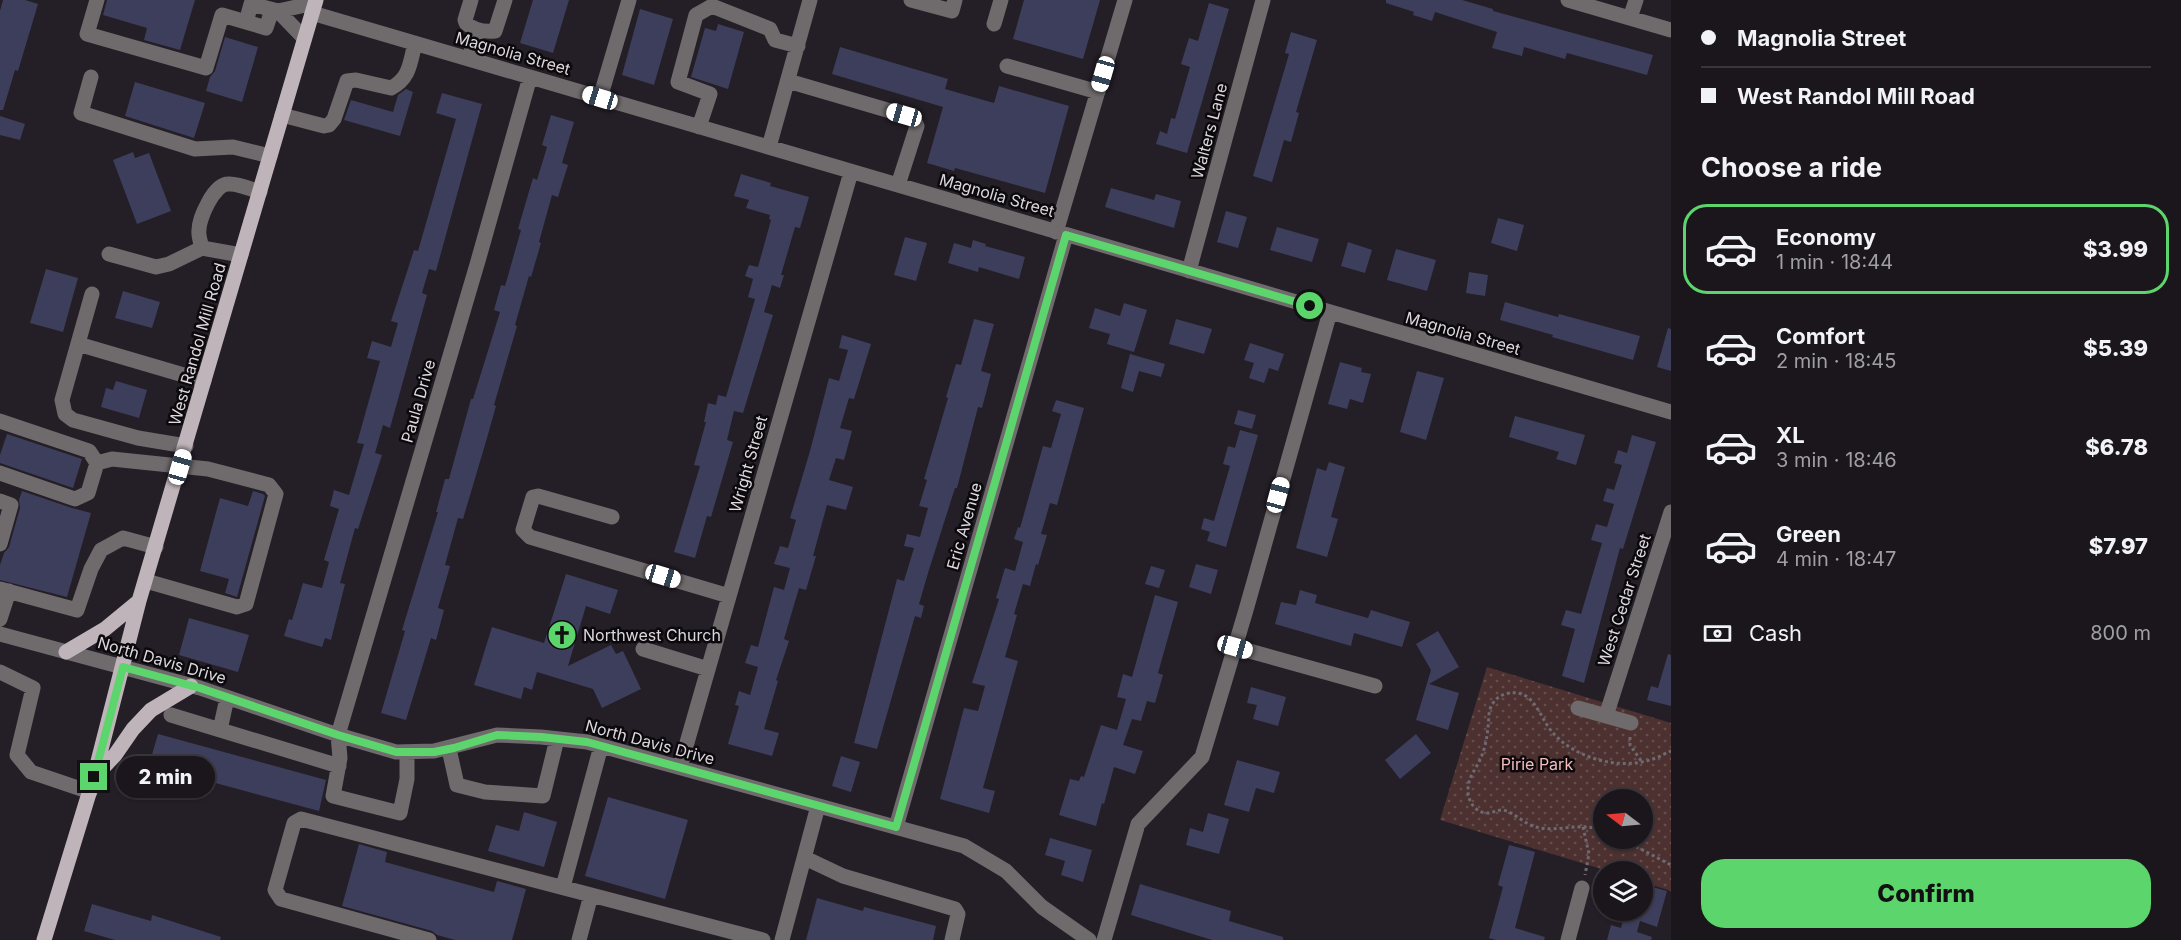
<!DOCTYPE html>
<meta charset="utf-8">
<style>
:root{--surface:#1b161c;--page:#282329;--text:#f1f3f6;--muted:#a09fa3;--line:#39353b;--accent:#5cd56d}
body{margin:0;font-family:Inter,sans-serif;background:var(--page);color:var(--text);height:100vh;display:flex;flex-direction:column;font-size:22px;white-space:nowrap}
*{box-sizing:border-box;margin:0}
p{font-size:20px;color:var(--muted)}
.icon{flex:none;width:33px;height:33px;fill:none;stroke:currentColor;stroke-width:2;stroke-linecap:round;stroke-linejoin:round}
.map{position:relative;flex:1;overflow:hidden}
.drawer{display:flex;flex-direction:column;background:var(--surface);width:510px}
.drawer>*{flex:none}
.guide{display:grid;align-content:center;height:132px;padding:0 30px;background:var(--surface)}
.needle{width:39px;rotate:286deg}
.fabs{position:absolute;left:1593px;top:789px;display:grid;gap:12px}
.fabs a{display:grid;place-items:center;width:60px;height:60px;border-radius:50%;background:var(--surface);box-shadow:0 2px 4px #0004,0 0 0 2px var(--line);font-size:30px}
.end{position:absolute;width:27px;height:27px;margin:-14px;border:8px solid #5cd56d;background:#111;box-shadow:0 0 0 3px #111}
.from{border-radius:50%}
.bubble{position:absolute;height:42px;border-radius:21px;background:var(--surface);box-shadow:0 2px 4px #0004,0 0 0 2px var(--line);font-size:20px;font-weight:800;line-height:42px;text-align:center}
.car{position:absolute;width:18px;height:36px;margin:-18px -9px;border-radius:8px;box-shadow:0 0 4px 2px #0007;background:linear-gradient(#fff 24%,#345 0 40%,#fff 0 76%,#345 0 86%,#fff 0)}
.guide b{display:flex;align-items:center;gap:21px;height:57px;font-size:22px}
.guide b+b{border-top:2px solid var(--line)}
.guide i{width:15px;height:15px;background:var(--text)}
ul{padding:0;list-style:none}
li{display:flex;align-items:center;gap:18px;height:90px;margin:0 12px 9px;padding:0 18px;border:3px solid transparent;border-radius:24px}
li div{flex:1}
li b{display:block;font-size:22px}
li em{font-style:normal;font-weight:800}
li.selected{border-color:var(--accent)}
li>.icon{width:54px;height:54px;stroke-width:1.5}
h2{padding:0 30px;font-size:27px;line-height:72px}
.pay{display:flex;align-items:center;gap:15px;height:66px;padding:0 30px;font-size:22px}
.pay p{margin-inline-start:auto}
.cta{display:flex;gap:12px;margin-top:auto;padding:12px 30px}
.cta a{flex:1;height:69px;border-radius:24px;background:var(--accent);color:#111;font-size:24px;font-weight:800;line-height:69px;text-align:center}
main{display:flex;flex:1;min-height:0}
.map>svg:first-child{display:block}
.park{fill:url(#park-dots);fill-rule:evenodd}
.building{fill:#3c3e5c}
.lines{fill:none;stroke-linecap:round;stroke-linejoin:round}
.path{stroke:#6f6a71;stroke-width:3;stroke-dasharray:3 3;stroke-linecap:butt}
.minor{stroke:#6f6a6c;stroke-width:15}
.major{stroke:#bfb4b9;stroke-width:15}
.route{stroke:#5cd56d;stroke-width:8}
.labels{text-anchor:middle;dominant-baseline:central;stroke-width:5;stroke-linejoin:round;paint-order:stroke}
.street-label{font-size:16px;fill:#dcd8de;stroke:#0c090d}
.poi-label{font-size:16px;fill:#dcd8de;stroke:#0c090d;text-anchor:start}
.park-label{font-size:16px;fill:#f6bebb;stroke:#0c090d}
</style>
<main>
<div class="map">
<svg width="1671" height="940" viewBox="0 0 1671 940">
<defs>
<pattern id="park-dots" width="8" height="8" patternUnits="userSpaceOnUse" patternTransform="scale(1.5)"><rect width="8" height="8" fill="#4c3130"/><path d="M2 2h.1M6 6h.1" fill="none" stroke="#654e4e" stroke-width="1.8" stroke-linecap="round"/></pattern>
</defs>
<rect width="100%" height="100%" fill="#241e26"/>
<path class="park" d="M1487 667 1671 723V891L1643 882 1642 872 1608 871 1440 820ZM1604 800H1642V838H1604Z"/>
<path class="building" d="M3 0H25L38 4 18 71 15 70 3 110H0V11Z
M107 0H195L180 50 144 40 147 28 103 15Z
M533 0H569L553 53 520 43Z
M1024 0H1100L1083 59 1013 39Z
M1386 0H1462L1493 9V11L1653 55 1647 75 1567 53 1565 59 1524 47 1522 56 1492 48 1497 32 1435 12 1432 21 1413 15 1414 12 1386 3Z
M1209 3 1229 9 1187 153 1156 144 1160 131 1167 134 1171 118 1175 119 1190 67 1181 64 1189 38 1198 41Z
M640 9 673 19 654 85 622 75Z
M718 24 744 32 728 89 691 77 705 28 716 31Z
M1291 32 1317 40 1296 112 1299 113 1291 142 1284 140 1272 182 1253 176 1289 54 1285 53Z
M225 37 258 47 242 102 206 91 210 77 215 71Z
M840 47 948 79 945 89 994 103 999 86 1069 106 1045 193 955 168 954 171 927 163 943 107 832 74Z
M135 82 205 103 194 138 125 116Z
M406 89 413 92 400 136 344 120 351 100 393 112 398 95Z
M442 93 482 104 436 271 429 269 422 293 427 295 390 428 383 425 375 453 382 455 358 529 355 528 340 583 345 584 331 640 325 638 322 647 284 636 289 619 292 620 303 583 322 588 329 562 324 560 339 509 330 506 334 490 349 495 364 444 357 443 380 361 367 358 372 341 391 347 398 323 391 321 414 250 418 251 456 119 436 113Z
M551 115 574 122 562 163 568 165 558 197 552 195 539 242 541 243 531 277 529 276 515 325 517 326 494 405 496 406 487 438 463 519 458 518 445 565 450 566 438 608 444 610 436 640 431 638 406 720 381 713 405 631 402 630 438 512H436L445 479H449L471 399H473L500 312 494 310 501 285 505 286 521 230 518 229 533 178 537 180 547 147 542 145Z
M0 116 25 124 20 140 0 135Z
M133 152 135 158 149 153 171 211 137 224 113 160Z
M741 174 771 183 770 186 809 197 800 228 795 227 781 275H784L780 288 772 285 764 312 773 315 743 413 734 411 727 440 733 442 711 517 707 516 695 558 674 552 700 466 694 465 706 422H704L708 403 716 405 718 395 726 397 755 299 748 297 753 279 745 276 749 265 758 267 771 220 769 219 770 215 746 208 749 200 734 196Z
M1111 188 1154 200 1156 194 1181 201 1174 228 1105 207Z
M1226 211 1247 217 1238 248 1217 242Z
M1498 218 1524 225 1517 251 1491 243Z
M1277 227 1319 239 1312 262 1270 250Z
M905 237 927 243 916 281 894 275Z
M973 240 986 244 985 246 1025 257 1019 279 979 267 978 272 948 263 954 243 971 248Z
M1348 242 1372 250 1365 273 1341 266Z
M1396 249 1436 260 1427 291 1387 280Z
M46 269 78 278 63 332 30 323Z
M1469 272 1488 275 1485 296 1466 293Z
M123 291 160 302 152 328 115 318Z
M1505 302 1558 317 1559 314 1640 336 1633 360 1552 337 1553 335 1500 320Z
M1124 303 1147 310 1134 352 1107 344 1110 334 1089 328 1095 308 1120 316Z
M974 319 994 324 981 371 991 374 982 408 978 407 957 488H955L928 573 919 604 924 606 921 618 915 616 877 749 854 743 897 579 904 581 914 548 904 546 907 534 920 537 928 508 919 506 927 480 924 479 948 398 946 397 956 364 961 365Z
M1176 319 1212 329 1204 354 1169 344Z
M1668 328 1671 329V371L1657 367Z
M842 335 871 344 854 399 849 398 840 428 852 431 844 460 836 458 829 480 853 487 846 510 827 505 813 556H816L806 590 799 588 784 639 789 641 776 680 778 681 764 729 779 733 772 756 728 744 739 706 735 705 739 691 750 695 758 667 745 663 751 645 758 647 774 587 784 590 790 568 774 564 780 546 788 548 796 520 790 518 810 451 829 378 839 381 848 350 839 348Z
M1250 343 1284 354 1278 371 1269 368 1264 383 1249 378 1254 363 1244 360Z
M1130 354 1165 364 1161 377 1139 371 1133 392 1121 388Z
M1340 362 1362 368 1361 372 1371 374 1363 403 1350 399 1347 409 1328 404Z
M1417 371 1444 378 1426 440 1400 432Z
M116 381 147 390 139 418 101 407 106 388 113 390Z
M1056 400 1084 408 1057 505 1050 503 1041 534 1047 535 1038 565 1036 564 1030 586 1023 584 1014 614 1017 615 1005 657 1018 661 983 788 995 791 989 813 940 799 964 708 978 711 985 686 972 683 999 599 996 598 1005 568 1015 571 1023 542 1014 539 1018 527 1020 528 1043 446 1051 448 1061 414 1052 411Z
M1238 410 1256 415 1252 429 1234 424Z
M1515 416 1585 435 1576 465 1556 459 1559 452 1509 437Z
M1240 430 1258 435 1226 547 1207 541 1210 532 1201 529 1204 518 1214 521 1230 466 1223 464 1228 446 1235 448Z
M7 434 82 459 73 488 0 463V455Z
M1632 435 1656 442 1623 549 1620 548 1584 683 1562 676 1575 629 1561 625 1566 610 1581 614 1602 543 1591 540 1596 524 1607 527 1614 504 1603 501 1607 488 1614 490 1622 465 1614 463 1618 450 1627 453Z
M1329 462 1345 467 1331 517 1338 519 1327 557 1296 548 1317 468 1326 471Z
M22 491 72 508 91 513 67 597 0 580V565L4 553 9 547 20 508 19 500Z
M253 491 263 494 265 496 237 597 225 593 229 579 200 571 220 498 248 506Z
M1196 564 1218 570 1211 594 1189 587Z
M1151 566 1165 570 1159 588 1145 584Z
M566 574 618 590 610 614 586 606 568 666 611 645 616 654 623 651 641 689 602 708 593 689 537 672 532 690 524 687 521 699 474 685 492 627 544 643Z
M1300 590 1317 595 1315 603 1368 618 1371 610 1410 622 1402 647 1354 633 1351 646 1275 624 1281 602 1296 605Z
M1155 595 1178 602 1158 673 1163 675 1155 703 1147 701 1141 721 1132 719 1123 745 1143 751 1135 774 1114 767 1104 804 1102 803 1096 826 1059 815 1070 779 1079 781 1081 776 1084 777 1101 725 1117 730 1126 699 1117 697 1123 674 1132 677Z
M189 618 249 635 238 672 179 655Z
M1438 631 1459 667 1429 684 1459 693 1448 730 1416 720 1431 670 1416 644Z
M1668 654 1671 655V706L1647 700 1651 686 1658 688Z
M1251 687 1286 697 1278 726 1253 719 1257 705 1247 703Z
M158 734 326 780 319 811 149 765Z
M1416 734 1431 753 1400 779 1385 760Z
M841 756 860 762 851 792 832 786Z
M1237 760 1280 772 1274 793 1256 788 1249 812 1224 805Z
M608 797 688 820 665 899 585 876Z
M524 812 557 822 544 867 488 851 496 825 519 831Z
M1208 813 1229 819 1219 854 1186 845 1190 828 1203 832Z
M1050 838 1092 850 1083 882 1061 875 1065 861 1045 855Z
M359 844 387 852 385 862 494 892 497 881 526 889 512 940H455L437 935 432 931 342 906Z
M1509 845 1535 852 1515 928 1545 937 1544 940H1496L1489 938 1503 887 1498 885Z
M1140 884 1231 911 1229 921 1283 937V940H1212L1131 915Z
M1645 885 1667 891 1657 927 1640 921 1637 932 1652 937 1651 940H1607L1611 925 1621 928 1624 917 1613 914 1614 910H1642V894Z
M817 898 863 911 864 907 936 926 933 940H806Z
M92 904 151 921 152 915 221 937 220 940H115L84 931Z"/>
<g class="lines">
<path class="path" d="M1630 737V745L1642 762
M1583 827 1589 854 1585 875
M1604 831C1581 821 1558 833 1536 827 1524 824 1514 812 1503 810 1498 810 1494 812 1489 813 1476 814 1467 801 1468 789 1468 776 1478 767 1482 755 1487 742 1488 729 1489 715 1490 697 1510 687 1526 696 1538 704 1543 722 1553 733 1575 758 1618 770 1650 760 1657 758 1664 754 1671 751
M1620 838 1671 865"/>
<path class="minor" d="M97 0 87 34 206 68 222 15 246 22
M471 0 465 20 466 23C473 30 485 32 495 31L505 0
M911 0 952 11 955 0
M1568 0 1671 30
M272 10 266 28 246 22 251 4 278 11
M312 13 1671 412
M1630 18 1636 0
M994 24 1001 0
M304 38 278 11 315 3
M469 59 478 30
M1007 66 1098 92
M91 77 81 113 195 149 233 147 270 156
M788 81 904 115 914 120 917 126 898 185
M600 98 629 0
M282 115 324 126 329 125 334 119 347 81 356 80 391 88C410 78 410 63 415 43
M699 127 710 94 678 82 696 15 712 6 770 29 775 40 798 46
M769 147 810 0
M1056 232 1125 0
M202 248C201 243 198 236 199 230 199 218 214 184 228 184 237 183 251 189 260 192
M109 254 156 267 169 264 202 248 241 255
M1189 271 1263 0
M92 294 62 400 65 414 73 420 138 438 186 446
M78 344 204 381
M0 421 89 451 97 463 88 493 75 499 0 473
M97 463 112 459 208 469 269 485 276 494 246 604 237 607 146 581
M0 501 11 505 0 544
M612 517 538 496 533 497 523 530 530 537 729 596
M0 589 77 610 91 569 101 550 123 538 156 547
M0 619 9 591
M0 634 200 688 338 735 396 752 434 751 497 735 541 737 587 742 964 846 1006 871 1042 907 1089 940
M1235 647 1375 686
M643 649 708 669
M0 672 33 688 17 755 31 772 90 792
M1578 708 1631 723
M171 715 339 766
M1606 716 1671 512
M220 730 227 698
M449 749 457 785 485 792 543 796 557 739
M407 752V779L400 813 333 796 340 758 338 735 478 261 530 77
M680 767 851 172
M896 827 1066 235
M805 858 843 876 955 909 958 914 952 940
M563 887 601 746
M429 940 281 899 275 890 294 823 301 819 763 940
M579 940 591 895
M782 940 818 806
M1104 940 1138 824 1202 757 1246 610 1330 312
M1568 940 1582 888"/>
<path class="major" d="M66 652 105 629 139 601
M96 775 115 755 133 729 151 710 191 686
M44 940 94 777 139 601 316 0"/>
</g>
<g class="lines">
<path class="route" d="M94 777 123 667 200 688 338 735 396 752H434L454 748 497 735 541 737 587 742 896 827 1066 235 1310 306"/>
</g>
<defs>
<g id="church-disc" transform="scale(1.5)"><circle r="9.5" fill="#5cd56d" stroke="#0c090d"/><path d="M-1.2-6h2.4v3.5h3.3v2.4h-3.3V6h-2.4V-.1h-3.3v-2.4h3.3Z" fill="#111"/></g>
</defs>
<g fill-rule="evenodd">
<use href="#church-disc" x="562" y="635"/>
</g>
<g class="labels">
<g class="street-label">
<text transform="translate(513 53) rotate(16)">Magnolia Street</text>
<text transform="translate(1209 131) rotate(-75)">Walters Lane</text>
<text transform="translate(997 195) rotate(16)">Magnolia Street</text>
<text transform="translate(1463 333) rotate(16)">Magnolia Street</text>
<text transform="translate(197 344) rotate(-74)">West Randol Mill Road</text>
<text transform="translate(418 401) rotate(-74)">Paula Drive</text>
<text transform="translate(748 464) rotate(-74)">Wright Street</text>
<text transform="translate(964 526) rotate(-74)">Eric Avenue</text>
<text transform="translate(1624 600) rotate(-72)">West Cedar Street</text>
<text transform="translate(162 660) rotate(16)">North Davis Drive</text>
<text transform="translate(650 742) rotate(15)">North Davis Drive</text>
</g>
<g class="poi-label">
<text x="583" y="635">Northwest Church</text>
</g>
<g class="park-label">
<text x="1537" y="764">Pirie Park</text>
</g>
</g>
</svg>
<div class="fabs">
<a><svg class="needle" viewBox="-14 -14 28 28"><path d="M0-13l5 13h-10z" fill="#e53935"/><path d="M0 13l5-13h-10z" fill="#a09fa3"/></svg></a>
<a><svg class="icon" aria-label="layers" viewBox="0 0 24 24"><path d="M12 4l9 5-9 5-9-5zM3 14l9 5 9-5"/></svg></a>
</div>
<i class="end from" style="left:1310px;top:306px"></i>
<i class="end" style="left:94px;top:777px"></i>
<div class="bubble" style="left:116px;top:756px;width:99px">2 min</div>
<i class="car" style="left:1103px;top:74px;rotate:196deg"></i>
<i class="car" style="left:600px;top:98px;rotate:287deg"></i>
<i class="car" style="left:904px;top:115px;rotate:286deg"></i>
<i class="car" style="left:180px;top:467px;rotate:16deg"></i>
<i class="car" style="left:1278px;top:495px;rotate:15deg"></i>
<i class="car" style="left:663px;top:576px;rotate:107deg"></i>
<i class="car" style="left:1235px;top:647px;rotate:106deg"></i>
</div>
<section class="drawer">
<div class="guide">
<b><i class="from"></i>Magnolia Street</b>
<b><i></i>West Randol Mill Road</b>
</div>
<h2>Choose a ride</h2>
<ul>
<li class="selected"><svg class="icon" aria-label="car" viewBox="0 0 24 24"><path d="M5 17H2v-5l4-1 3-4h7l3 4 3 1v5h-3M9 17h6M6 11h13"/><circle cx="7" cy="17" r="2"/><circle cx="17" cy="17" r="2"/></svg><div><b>Economy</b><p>1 min · 18:44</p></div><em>$3.99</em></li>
<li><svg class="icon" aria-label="car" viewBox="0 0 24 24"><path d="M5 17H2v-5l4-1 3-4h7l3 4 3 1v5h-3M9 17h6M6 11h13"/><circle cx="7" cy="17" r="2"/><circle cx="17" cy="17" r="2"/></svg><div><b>Comfort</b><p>2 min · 18:45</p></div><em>$5.39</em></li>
<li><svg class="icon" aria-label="car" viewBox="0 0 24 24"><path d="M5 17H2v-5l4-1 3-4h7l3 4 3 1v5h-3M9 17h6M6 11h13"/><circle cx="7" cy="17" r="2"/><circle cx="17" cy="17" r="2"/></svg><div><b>XL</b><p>3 min · 18:46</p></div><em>$6.78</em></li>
<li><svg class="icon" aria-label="car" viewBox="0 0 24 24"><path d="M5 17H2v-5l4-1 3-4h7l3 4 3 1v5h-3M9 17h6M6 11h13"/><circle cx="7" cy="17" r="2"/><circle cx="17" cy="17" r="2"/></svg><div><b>Green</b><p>4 min · 18:47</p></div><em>$7.97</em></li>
</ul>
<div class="pay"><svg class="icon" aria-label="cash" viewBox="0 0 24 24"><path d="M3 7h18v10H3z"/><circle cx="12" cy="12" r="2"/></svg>Cash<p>800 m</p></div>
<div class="cta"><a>Confirm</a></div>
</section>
</main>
